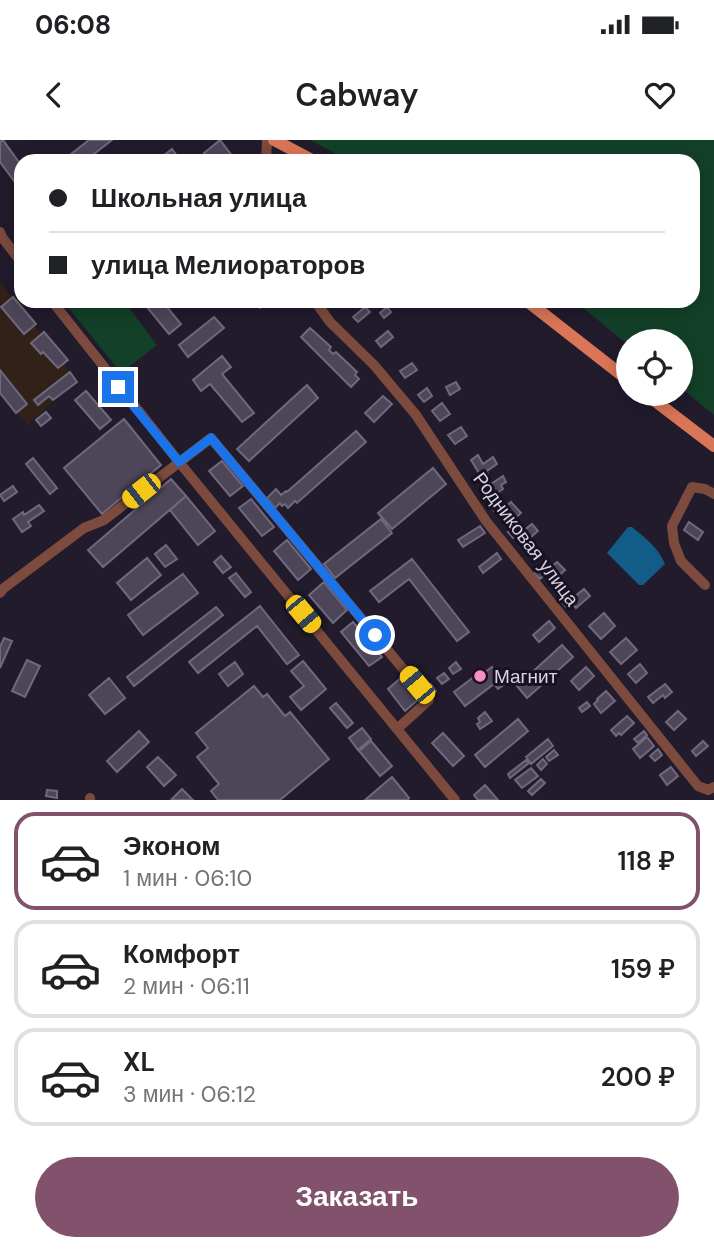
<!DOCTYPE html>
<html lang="ru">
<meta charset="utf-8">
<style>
:root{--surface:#fff;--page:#f2f2f2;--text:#202124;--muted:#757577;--line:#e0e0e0;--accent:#82526d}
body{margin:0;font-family:"DM Sans",sans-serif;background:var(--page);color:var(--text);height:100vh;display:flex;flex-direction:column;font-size:26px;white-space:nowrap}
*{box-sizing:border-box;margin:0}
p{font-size:23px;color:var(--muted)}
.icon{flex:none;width:38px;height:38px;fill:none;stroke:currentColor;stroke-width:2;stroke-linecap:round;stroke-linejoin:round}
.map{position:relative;height:660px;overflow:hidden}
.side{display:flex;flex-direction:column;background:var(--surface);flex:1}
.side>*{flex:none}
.banner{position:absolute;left:14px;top:14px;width:686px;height:154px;border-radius:21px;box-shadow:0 4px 18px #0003;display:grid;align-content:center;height:154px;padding:0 35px;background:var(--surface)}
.buttons{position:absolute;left:616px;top:189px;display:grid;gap:14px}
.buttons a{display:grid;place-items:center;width:77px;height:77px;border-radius:50%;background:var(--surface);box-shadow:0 4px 18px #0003;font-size:35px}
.end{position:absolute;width:32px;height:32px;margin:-16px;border:9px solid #1a73e8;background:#fff;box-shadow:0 0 0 4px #fff}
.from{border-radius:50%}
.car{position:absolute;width:21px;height:42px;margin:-21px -10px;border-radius:9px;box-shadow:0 0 5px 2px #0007;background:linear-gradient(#f5c518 24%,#345 0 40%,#f5c518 0 76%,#345 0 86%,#f5c518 0)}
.banner b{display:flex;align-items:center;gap:24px;height:66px;font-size:26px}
.banner b+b{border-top:2px solid var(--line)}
.banner i{width:18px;height:18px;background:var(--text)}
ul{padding:12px 0 0;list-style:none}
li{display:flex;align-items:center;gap:21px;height:98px;margin:0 14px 10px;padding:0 21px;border:4px solid var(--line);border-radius:21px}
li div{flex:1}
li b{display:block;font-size:26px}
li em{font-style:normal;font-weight:600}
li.selected{border-color:var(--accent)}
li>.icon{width:63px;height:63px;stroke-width:1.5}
.cta{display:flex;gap:14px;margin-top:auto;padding:14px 35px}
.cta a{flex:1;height:80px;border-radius:42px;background:var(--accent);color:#fff;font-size:28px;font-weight:600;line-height:80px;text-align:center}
.status{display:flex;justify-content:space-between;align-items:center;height:49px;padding:0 35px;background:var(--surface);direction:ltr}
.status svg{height:19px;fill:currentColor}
header{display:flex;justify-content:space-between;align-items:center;height:91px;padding:0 35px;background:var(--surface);font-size:32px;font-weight:600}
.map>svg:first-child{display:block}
.industrial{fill:#322119}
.green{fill:#134028}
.water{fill:#115d87}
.building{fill:#4d4659;stroke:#70687d;stroke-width:2}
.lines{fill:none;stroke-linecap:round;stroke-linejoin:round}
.minor{stroke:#7c4b3d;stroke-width:10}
.major{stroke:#db7557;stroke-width:12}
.route{stroke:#1a73e8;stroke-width:9}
.poi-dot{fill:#fa8fc7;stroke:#181122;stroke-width:2.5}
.labels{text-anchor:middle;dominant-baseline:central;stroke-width:6;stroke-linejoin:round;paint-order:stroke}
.street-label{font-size:19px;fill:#d7d3df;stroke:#181122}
.poi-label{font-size:19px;fill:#d7d3df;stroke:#181122;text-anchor:start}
</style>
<div class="status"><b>06:08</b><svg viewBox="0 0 49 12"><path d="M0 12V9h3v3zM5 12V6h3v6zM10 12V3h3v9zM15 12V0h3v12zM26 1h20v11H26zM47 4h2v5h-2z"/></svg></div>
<header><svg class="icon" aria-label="back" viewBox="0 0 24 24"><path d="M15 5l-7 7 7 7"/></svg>Cabway<svg class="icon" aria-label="heart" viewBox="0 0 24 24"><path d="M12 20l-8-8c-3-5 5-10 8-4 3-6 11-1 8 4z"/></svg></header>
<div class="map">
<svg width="714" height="660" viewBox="0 0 714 660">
<rect width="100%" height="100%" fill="#211b2c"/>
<path class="industrial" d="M0 142 76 240 27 285 0 252Z"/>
<path class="green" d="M310 0H714V275L681 248V201H628V205L575 161H693V21H349Z
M63 161H124L157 205 121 233Z"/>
<path class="water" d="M628 387H632C645 398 658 407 665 424L643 445H639L607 413Z"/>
<path class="building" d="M3 0 21 25 20 49 0 22V2Z
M89 0H112L85 21H62Z
M220 0 236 21H211L204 13Z
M172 9 181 21H159L158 20Z
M13 157 36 184 24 194 1 167Z
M142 161H162L181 184 169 194Z
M254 161H269L260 168Z
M365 167 370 172 358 182 353 177Z
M387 167 391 172 384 178 380 173Z
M214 177 224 188 188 217 179 205Z
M310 188 331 207 329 210 333 214 336 212 357 232 355 235 359 239 351 247 301 197Z
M388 191 393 197 381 207 376 201Z
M44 192 68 220 58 228 43 212 41 214 31 203Z
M222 216 231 227 222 234 254 273 242 282 210 244 201 251 193 240Z
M412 223 417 230 405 238 400 231Z
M0 230 27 264 16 273 0 253Z
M70 232 77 242 53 260 49 256 38 265 34 260Z
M456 242 460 249 450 255 446 247Z
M307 245 318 258 249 321 237 309Z
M427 248 432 256 424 262 418 255Z
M86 251 111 280 100 289 75 260Z
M383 256 392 264 374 282 365 273Z
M442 263 450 274 440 281 432 271Z
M46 272 51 278 41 286 36 280Z
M124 279 161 325 102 374 64 328Z
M461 287 467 296 455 304 448 295Z
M356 291 366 302 297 363 295 361 288 368 285 364 282 366 280 363 275 368 267 358 276 349 281 355 286 351 287 352Z
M478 315 483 324 493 317 497 324 487 331 488 334 482 338 471 320Z
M33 318 57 348 50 354 26 324Z
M222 321 243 346 230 356 209 331Z
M433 328 446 344 392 389 378 373Z
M503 336 506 342 501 345 503 349 494 355 488 346Z
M171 339 186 356 103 427 88 410Z
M13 346 17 352 4 361 0 355Z
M186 356 215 391 198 405 170 370Z
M251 359 274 387 262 396 239 368Z
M494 360 499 366 494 371 489 364Z
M511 362 521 373 508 384 499 372Z
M39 365 44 371 28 382 31 386 22 392 13 379 23 372 24 375Z
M381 379 392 393 335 438 324 424Z
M689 382 703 392 698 400 684 390Z
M532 384 538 391 523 404 517 396Z
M480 386 485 393 463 407 458 400Z
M514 388 518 393 513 398 508 392Z
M287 400 311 429 298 440 274 411Z
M166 405 177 419 165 427 155 414Z
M497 413 501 419 483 433 479 427Z
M221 416 231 427 223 433 214 422Z
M147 418 161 435 131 460 117 443Z
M412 419 469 492 457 501 409 439 379 462 370 451Z
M557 422 565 430 552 442 545 434 540 439 534 433 543 426 547 430Z
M236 433 251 452 245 457 229 438Z
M183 434 198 453 143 495 128 475Z
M324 442 347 470 333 483 309 455Z
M584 449 590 456 576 468 571 462 566 467 561 461 570 453 574 457Z
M260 466 299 515 287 524 257 486 198 533 189 522Z
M216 467 223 475 134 546 127 537Z
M604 473 615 486 601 499 589 486Z
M549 481 555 488 539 502 533 495Z
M353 482 382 517 369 526 341 492Z
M4 498 12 501 0 528V507Z
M626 498 637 510 621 524 610 512Z
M562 505 573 517 527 558 517 546Z
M27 520 40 526 25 557 12 551Z
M303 521 326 549 301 570 290 557 304 546 291 531Z
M235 522 243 534 228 546 219 534Z
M456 522 461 529 453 534 449 528Z
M640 524 647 533 636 543 628 534Z
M492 527 505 544 498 549 494 544 465 566 454 552 483 530 485 532Z
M586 527 594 536 579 550 571 541Z
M444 533 449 539 442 544 437 538Z
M402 537 420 558 405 571 388 549Z
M109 538 125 558 105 574 89 555Z
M431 544 436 551 432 554 427 547Z
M665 544 672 552 665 558 663 555 653 563 648 557Z
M254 546 263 557 267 554 285 576 290 572 329 619 280 660H218L211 651 219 644 197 617 208 608 196 593Z
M606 551 615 561 601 573 594 564 598 560 597 559Z
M587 562 590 566 582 572 579 568Z
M336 563 353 583 347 588 330 568Z
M678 571 686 579 674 590 666 582Z
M485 572 492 581 480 589 477 584 480 582 478 578Z
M627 576 634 583 621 595 619 593 616 596 611 590Z
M518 579 528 591 485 627 475 615Z
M362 588 371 599 358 610 349 598Z
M139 591 149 602 117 632 107 621Z
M644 591 647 595 638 603 634 599Z
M443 593 464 616 453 626 432 603Z
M647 597 654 606 640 618 633 609Z
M548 599 553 606 531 624 526 617Z
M371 601 392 626 380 636 359 611Z
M703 601 708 606 696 616 692 611Z
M658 609 662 615 655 621 650 616Z
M554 610 558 615 549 621 546 617Z
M158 617 176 635 164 646 147 627Z
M543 619 547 624 541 630 537 625Z
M526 620 529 623 510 638 508 634Z
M671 627 678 636 667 645 660 635Z
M531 628 538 636 522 648 515 640Z
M392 637 409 658 408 660H365Z
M541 639 545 643 532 655 528 651Z
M485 645 498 660H478L474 655Z
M182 649 193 660H171Z
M47 650 57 651V658L46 656Z"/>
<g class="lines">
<path class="minor" d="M266 21 267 0
M0 92 2 97 21 122
M52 161 179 322 455 660
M315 161 330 182 374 225 416 275 486 381 698 646 708 650 714 647
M705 445 681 421 674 403 672 386 692 347 705 349 714 354
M0 453 4 448 84 388 104 380 211 298 429 560 397 589
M90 660V658"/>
<path class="major" d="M274 0 314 21
M527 161 628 240
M646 254 714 306"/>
</g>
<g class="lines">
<path class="route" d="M118 247 179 322 211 298 375 495"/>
</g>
<circle class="poi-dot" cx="480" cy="536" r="7"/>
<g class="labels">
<g class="street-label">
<text transform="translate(526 399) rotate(53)">Родниковая улица</text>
</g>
<g class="poi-label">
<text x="494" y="536">Магнит</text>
</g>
</g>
</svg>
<div class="buttons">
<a><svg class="icon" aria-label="locate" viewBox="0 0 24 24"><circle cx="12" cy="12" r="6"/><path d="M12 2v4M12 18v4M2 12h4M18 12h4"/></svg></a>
</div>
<i class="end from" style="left:375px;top:495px"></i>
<i class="end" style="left:118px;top:247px"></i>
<i class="car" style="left:141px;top:351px;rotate:232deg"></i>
<i class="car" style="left:303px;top:474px;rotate:140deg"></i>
<i class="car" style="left:417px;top:545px;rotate:320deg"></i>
<div class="banner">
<b><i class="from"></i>Школьная улица</b>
<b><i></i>улица Мелиораторов</b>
</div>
</div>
<section class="side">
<ul>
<li class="selected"><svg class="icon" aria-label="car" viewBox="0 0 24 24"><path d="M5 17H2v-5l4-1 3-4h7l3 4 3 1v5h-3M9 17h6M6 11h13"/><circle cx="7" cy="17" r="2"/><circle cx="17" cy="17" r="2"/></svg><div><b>Эконом</b><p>1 мин · 06:10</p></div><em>118 ₽</em></li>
<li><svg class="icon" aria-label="car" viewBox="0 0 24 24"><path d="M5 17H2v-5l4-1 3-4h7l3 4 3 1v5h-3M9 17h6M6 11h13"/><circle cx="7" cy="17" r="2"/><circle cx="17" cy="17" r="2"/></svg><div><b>Комфорт</b><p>2 мин · 06:11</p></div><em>159 ₽</em></li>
<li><svg class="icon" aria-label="car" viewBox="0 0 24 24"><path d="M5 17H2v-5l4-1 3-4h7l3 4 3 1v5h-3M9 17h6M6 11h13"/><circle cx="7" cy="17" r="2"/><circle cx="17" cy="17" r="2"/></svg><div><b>XL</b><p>3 мин · 06:12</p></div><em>200 ₽</em></li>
</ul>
<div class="cta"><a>Заказать</a></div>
</section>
